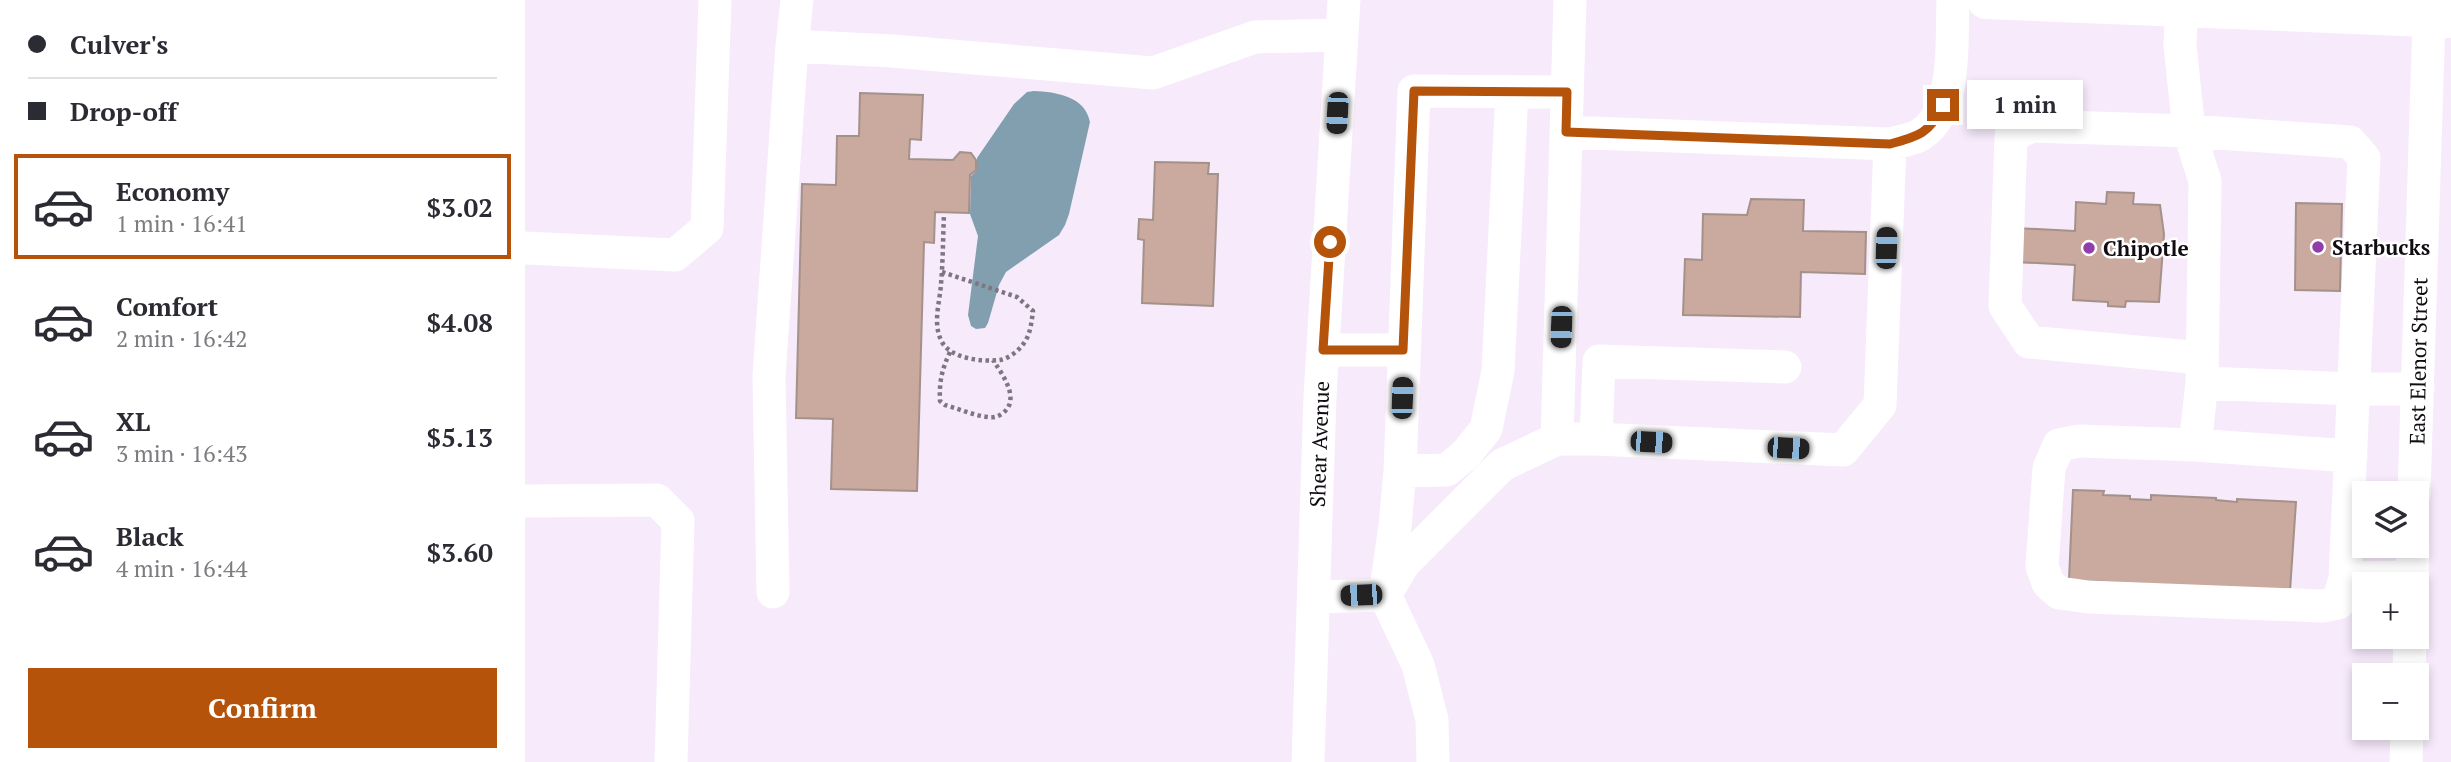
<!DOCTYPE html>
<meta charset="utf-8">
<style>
:root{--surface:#fff;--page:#f2f2f3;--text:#2b2b33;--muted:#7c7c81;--line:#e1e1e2;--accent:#b45309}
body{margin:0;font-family:"PT Serif",serif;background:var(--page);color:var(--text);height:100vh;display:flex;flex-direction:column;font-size:26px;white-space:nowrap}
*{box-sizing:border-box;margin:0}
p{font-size:23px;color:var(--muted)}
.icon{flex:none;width:38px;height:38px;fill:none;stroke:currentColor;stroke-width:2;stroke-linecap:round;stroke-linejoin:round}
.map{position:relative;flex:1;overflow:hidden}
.panel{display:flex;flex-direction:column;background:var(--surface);width:525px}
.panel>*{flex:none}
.guide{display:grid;align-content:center;height:154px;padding:0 28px;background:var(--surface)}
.fabs{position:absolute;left:1827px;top:481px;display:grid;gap:14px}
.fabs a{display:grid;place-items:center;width:77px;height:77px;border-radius:0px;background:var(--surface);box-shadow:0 4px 10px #0003;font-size:35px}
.end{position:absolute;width:32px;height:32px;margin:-16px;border:9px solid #b45309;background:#fff;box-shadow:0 0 0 4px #fff}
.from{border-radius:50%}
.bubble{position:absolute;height:49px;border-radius:0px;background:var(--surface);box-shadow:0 4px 10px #0003;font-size:23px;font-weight:700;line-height:49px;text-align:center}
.car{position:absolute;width:21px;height:42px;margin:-21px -10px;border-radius:9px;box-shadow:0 0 5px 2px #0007;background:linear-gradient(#222 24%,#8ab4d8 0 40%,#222 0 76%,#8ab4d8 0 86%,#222 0)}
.guide b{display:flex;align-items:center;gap:24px;height:66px;font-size:26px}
.guide b+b{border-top:2px solid var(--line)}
.guide i{width:18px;height:18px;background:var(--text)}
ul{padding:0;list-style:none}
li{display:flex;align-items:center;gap:21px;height:105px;margin:0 14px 10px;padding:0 14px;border:4px solid transparent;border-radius:0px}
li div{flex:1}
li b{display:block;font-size:26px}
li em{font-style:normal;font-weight:700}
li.current{border-color:var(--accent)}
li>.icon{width:63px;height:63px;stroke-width:1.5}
.action{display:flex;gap:14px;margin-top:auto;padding:14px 28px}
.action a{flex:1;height:80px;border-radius:0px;background:var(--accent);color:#fff;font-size:28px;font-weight:700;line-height:80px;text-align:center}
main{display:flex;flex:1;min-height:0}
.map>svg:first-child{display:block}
.water{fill:#819faf}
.building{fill:#caa99e;stroke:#a4918a;stroke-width:2}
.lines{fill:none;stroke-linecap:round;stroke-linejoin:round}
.path{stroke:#7d7680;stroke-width:4.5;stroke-dasharray:3.5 3.5;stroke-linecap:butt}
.minor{stroke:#fff;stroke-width:33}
.major{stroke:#fff;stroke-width:38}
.route{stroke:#b45309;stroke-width:9}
.poi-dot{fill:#913eac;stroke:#fff;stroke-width:2.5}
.labels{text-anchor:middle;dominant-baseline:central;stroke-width:5;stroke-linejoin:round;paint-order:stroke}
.poi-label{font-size:21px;font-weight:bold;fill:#100c11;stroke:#fff;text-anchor:start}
.street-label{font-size:21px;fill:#100c11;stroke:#fff}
</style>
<main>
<section class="panel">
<div class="guide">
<b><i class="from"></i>Culver's</b>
<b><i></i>Drop-off</b>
</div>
<ul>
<li class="current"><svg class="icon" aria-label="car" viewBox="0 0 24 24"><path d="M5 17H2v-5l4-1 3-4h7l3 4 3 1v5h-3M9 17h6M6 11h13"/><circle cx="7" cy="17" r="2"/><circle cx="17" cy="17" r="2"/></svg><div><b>Economy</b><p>1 min · 16:41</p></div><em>$3.02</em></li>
<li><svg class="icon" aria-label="car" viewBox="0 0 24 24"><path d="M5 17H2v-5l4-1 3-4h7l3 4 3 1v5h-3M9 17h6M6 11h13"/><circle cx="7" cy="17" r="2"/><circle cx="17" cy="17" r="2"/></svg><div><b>Comfort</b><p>2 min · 16:42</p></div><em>$4.08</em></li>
<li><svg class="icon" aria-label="car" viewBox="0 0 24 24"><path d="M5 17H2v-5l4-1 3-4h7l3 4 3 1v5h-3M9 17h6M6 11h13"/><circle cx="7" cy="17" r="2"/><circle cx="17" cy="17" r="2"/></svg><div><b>XL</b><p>3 min · 16:43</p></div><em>$5.13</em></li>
<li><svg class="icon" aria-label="car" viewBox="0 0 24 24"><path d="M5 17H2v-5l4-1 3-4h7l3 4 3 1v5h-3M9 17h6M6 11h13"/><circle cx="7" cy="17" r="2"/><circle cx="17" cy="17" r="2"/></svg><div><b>Black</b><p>4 min · 16:44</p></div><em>$3.60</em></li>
</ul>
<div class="action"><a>Confirm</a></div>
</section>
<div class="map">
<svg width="1926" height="762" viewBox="0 0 1926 762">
<rect width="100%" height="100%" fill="#f6eafb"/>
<path class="water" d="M509 91C531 92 560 96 565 122L544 214 540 225 534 235 481 272 474 285 463 323 460 328 451 329 446 326 443 315 453 236 445 214 446 176 452 170V158L489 104 502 92Z"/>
<path class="building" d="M335 93 398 95 396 140 385 139 384 159 428 160 435 152 446 153 451 160V170L445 175 444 213 410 212 409 243 399 242 392 491 306 489 308 419 271 418 277 184 311 185 312 136H334Z
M630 162 684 163 683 174H693L688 306 617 303 619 240 613 239 614 219 628 220Z
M1582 192 1609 193 1608 204 1635 205 1639 234 1634 302 1601 301 1600 307 1583 306V302L1548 300 1550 265 1490 262 1492 228 1550 231 1551 202 1581 204Z
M1226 199 1279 200 1278 231 1341 232 1340 274 1276 272 1275 317 1158 315 1160 259 1177 260 1178 214 1222 215Z
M1771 203 1817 204 1815 291 1770 290Z
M1548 490 1579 491 1578 495 1605 496V499L1626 500V495L1691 498V500L1712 502V499L1771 502 1765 591 1544 580Z"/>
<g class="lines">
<path class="path" d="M417 272 492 297 508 311C506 326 505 339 493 350 489 354 481 359 475 360 458 362 426 359 417 342 407 324 415 302 416 284 418 261 418 237 419 214
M425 352C417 369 414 382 415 401L420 405C434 409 448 415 462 417 468 418 473 417 478 413 496 399 477 374 468 360"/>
<path class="minor" d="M272 0 267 46 367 51 628 73 730 37 817 35
M1045 0 1032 439H1071L1074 361 1260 367
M1657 0 1655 45 1664 131 1680 181 1677 383 1830 389H1893
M1041 132 1365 144C1373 142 1383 140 1391 137 1434 117 1426 40 1428 0
M0 248 150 255 182 228 190 0
M798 350H878
M1677 358 1504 342 1480 306 1486 136 1507 126 1664 131 1825 142 1839 158 1820 578 1887 577
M1677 383 1670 445 1826 456
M1071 439 1318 450 1355 405 1365 144
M1670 445 1554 441 1534 445 1524 468 1517 566 1523 583 1534 593 1564 597 1797 606 1813 603 1820 578
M875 471 922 470 941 454 961 429 973 371 987 92
M1889 494 1904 18
M0 501 132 500 153 521 146 762
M1887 584 1888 546
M863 590 879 563 977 465 1032 439
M248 592 244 376 267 46
M860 595 870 526 875 471 889 91 1042 92
M789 597 860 595 893 665 907 720 908 762
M1884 676 1885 637
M783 762 795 396 819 0
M1881 762 1882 728"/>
<path class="major" d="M1461 0 1926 19"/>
</g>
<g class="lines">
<path class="route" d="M805 242 798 350H878L889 91 1042 92 1041 132 1365 144C1392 137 1406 133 1418 105"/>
</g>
<g class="poi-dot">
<circle cx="1793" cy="247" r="7"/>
<circle cx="1564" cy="248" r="7"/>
</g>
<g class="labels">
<g class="poi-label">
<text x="1807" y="247">Starbucks</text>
<text x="1578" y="248">Chipotle</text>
</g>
<g class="street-label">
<text transform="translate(1893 361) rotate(-89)">East Elenor Street</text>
<text transform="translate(794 444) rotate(-88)">Shear Avenue</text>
</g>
</g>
</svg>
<div class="fabs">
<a><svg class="icon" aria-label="layers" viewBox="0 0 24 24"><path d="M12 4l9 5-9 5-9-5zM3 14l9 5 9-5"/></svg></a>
<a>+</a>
<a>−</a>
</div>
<i class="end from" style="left:805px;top:242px"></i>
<i class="end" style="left:1418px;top:105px"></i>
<div class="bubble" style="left:1442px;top:80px;width:116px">1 min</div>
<i class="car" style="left:812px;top:113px;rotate:183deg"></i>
<i class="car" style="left:1361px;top:248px;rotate:2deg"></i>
<i class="car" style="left:1036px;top:327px;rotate:182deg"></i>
<i class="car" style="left:877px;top:398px;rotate:2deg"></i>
<i class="car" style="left:1126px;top:442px;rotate:93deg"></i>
<i class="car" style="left:1263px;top:448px;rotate:93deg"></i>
<i class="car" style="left:836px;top:595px;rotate:268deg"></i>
</div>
</main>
